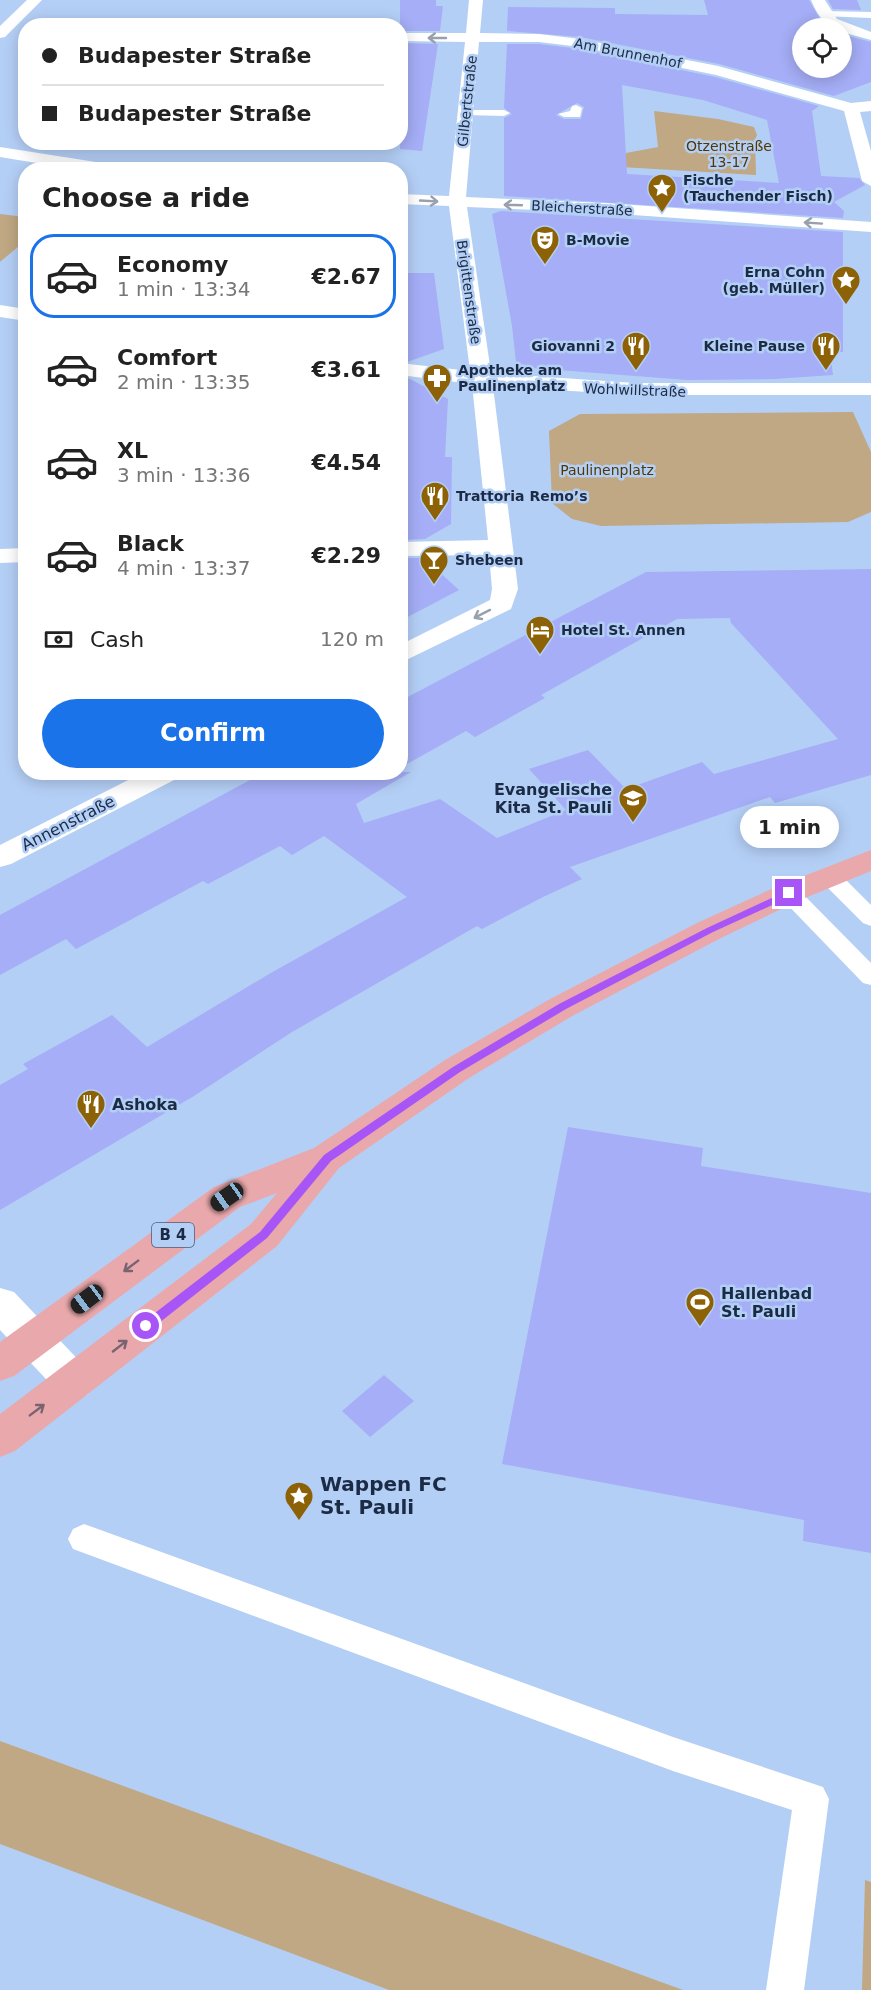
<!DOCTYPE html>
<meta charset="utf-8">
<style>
:root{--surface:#fff;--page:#f2f2f2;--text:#222;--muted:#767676;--line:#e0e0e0;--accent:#1a73e8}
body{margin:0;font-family:"DejaVu Sans",sans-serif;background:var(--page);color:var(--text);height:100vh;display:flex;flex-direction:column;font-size:22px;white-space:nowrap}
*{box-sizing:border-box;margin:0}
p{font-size:20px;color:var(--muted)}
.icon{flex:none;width:33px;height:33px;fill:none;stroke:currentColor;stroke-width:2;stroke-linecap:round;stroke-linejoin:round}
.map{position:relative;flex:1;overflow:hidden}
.sheet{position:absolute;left:18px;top:162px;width:390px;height:618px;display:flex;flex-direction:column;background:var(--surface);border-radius:24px;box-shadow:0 3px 15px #0003}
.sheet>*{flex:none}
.banner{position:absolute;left:18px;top:18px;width:390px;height:132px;border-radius:24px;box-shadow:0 3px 15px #0003;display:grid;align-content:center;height:132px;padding:0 24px;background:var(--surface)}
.controls{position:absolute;left:792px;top:18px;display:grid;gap:12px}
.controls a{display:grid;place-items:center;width:60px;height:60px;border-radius:50%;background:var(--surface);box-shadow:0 3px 15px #0003;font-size:30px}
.end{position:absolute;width:27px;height:27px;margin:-14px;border:8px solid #a855f7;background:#fff;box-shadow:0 0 0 3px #fff}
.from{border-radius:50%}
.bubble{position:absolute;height:42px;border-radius:21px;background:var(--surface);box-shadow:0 3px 15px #0003;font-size:20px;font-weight:600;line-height:42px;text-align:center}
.car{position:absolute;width:18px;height:36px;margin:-18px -9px;border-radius:8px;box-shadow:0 0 4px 2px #0007;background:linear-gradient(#222 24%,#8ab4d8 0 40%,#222 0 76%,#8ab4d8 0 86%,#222 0)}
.banner b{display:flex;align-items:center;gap:21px;height:57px;font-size:22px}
.banner b+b{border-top:2px solid var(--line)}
.banner i{width:15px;height:15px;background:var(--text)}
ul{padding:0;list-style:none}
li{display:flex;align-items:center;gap:18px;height:84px;margin:0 12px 9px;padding:0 12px;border:3px solid transparent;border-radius:24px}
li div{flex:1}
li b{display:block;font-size:22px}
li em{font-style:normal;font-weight:600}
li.active{border-color:var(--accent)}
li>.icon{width:54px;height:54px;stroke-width:1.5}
h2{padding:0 24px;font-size:27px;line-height:72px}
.pay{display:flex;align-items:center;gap:15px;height:66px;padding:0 24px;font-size:22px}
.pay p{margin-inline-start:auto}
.button{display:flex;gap:12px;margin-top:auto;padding:12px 24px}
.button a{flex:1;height:69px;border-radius:36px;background:var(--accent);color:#fff;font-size:24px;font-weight:600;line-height:69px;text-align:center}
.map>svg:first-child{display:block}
.green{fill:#bfa883}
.building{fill:#a5aef6;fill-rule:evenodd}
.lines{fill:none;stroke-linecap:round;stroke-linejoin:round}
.service{fill:#fff;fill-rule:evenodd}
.minor{fill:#fff;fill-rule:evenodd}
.primary{fill:#e9a8ab;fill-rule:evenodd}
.oneway{stroke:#98a0ab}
.oneway2{stroke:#786373}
.route{fill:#a855f7}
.labels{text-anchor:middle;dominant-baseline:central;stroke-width:5;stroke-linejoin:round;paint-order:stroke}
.far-street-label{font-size:14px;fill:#1b2b45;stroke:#b4cff6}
.far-park-label{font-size:14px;fill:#523700;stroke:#b4cff6}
.far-poi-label{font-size:14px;font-weight:bold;fill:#1b2b45;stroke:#b4cff6;text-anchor:start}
.shield{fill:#b4cff6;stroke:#495c7a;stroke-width:1.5}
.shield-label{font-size:15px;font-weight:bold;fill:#1b2b45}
.poi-label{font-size:16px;font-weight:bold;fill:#1b2b45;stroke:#b4cff6;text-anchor:start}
.street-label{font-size:16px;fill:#1b2b45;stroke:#b4cff6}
.near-poi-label{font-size:20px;font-weight:bold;fill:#1b2b45;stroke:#b4cff6;text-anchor:start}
</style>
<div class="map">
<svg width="871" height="1990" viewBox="0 0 871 1990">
<rect width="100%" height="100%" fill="#b4cff6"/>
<path class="green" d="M654 111 718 119 754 127 757 135 755 140 756 175 621 167 626 153 658 147Z
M0 214 25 217 26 240 0 262Z
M853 412 871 452V512L848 522 601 526 572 519 552 503 549 431 580 414Z
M0 1741 683 1990H389L0 1844Z
M865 1880 871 1882V1990H862Z"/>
<path class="building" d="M400 0H436V6H443L440 31H400Z
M704 0H809L821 21 832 28H802V68H842V34L871 42V82L834 96 719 64 580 37 507 31 508 7 615 8V14L708 15Z
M828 0H857L861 10 833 9Z
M400 43 438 44 422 151 400 149Z
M507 44H539L580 49 715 77 819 106 812 111 821 176 859 178 865 185 834 202 844 211 843 218 504 196V118L512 114 504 108ZM622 85 703 100 767 120 779 183 627 174ZM577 103 584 107 581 119H564L556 115Z
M501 211 843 232V352L830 351 833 375 775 379 687 380 532 368 516 362 512 326 492 214Z
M400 273H434L444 349 407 362 400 361Z
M400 377 410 379 448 399 445 457H452L451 524 425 539 400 540Z
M400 558H424L459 590 400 621Z
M871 569V775L775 803 770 797 570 867 582 879 543 897 482 929 477 926 292 1032 194 1096 0 1210V1085L28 1069 23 1064 112 1015 147 1047 269 974 407 897 324 836 292 855 280 846 208 884 203 881 76 949 66 939 0 975V915L265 772H411L356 804 364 823 440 799 497 838 566 810 529 769 588 750 626 789 702 762 714 774 838 739 731 623 730 618 677 619 541 695 545 698 475 737 466 731 400 768V701L646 572Z
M568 1127 703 1148 701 1166 871 1193V1553L803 1541 804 1520 502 1464Z
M384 1375 414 1401 370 1437 342 1411Z"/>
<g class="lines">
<path class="service" d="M824 11 871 12V18L820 16V12Z
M576 105 582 108 580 117H564L558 114 570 111 572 106Z
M462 110H504L510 113 504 116 466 115 462 114Z
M829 869 837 871 871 905V926L863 923 821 881 818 876 821 871Z
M789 886 797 888 871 963V985L863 983 781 898 778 893 781 888Z
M84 1524 673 1737 823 1787 829 1799 804 1990H766L792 1810 673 1771 73 1549 68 1539 73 1529Z"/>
<path class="minor" d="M27 0H42L5 37 0 38V26Z
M469 0H483L480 33 539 34 580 39 718 66 851 103 871 101V111L860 112 871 151V186L862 181 844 111 716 75 580 47 539 42H479L466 197 605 203 871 222V232L605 213 467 207 491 373 635 383H871V395H635L493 386 518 589 511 609 400 663V645L490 600 492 589 489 555 400 556V542L488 540 472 384 400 375V363L470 371 449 206 400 204V194L449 196 465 42 400 41V33H466Z
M811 0H825L837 19 871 32V40L842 32V28C825 28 817 14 811 0Z
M126 22H157L164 26H119Z
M0 147 115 165 123 170H79L0 157Z
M0 305 26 309V321L0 317Z
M26 548V562L0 563V549Z
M144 772H182L178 778 11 864 0 867V845Z
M0 1288 14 1292 88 1370 94 1382 88 1394 74 1400 60 1394 0 1330Z"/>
<path class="primary" d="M871 850V871L800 900 721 938 574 1015 469 1078 339 1168 277 1246 15 1451 0 1457V1414L251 1224 277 1193 240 1207 14 1376 0 1381V1342L214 1187 314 1148 445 1060 550 999 699 922 778 886Z"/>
</g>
<defs><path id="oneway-shaft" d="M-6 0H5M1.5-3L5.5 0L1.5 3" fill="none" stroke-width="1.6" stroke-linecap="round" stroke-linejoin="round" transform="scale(1.5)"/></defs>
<g class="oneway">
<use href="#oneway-shaft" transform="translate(437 38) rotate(-180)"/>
<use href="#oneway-shaft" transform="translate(429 201) rotate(3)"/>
<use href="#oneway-shaft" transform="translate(513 205) rotate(-178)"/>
<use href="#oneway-shaft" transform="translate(813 223) rotate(-176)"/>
<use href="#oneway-shaft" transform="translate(482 614) rotate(153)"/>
</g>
<g class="oneway2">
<use href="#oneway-shaft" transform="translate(131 1266) rotate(143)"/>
<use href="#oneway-shaft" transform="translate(120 1346) rotate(-38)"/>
<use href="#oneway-shaft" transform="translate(37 1410) rotate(-37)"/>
</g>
<path class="route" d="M789 890 792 891V896L713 932 566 1009 460 1072 331 1161 267 1238 150 1330H142V1323L260 1232 324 1155 453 1067 559 1004 707 928Z"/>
<defs>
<g id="sight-pin" transform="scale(1.5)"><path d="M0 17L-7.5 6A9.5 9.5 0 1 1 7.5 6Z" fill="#8d6206" stroke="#b4cff6"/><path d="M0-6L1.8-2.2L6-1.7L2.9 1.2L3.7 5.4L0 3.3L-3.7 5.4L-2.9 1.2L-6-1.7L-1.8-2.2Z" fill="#fff"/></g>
<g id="theatre-pin" transform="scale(1.5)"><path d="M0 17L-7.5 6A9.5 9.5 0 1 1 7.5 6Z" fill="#8d6206" stroke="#b4cff6"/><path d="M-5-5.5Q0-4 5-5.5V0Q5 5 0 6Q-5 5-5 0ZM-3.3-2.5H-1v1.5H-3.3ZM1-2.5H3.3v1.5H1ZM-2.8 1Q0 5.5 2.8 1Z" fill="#fff"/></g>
<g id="restaurant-pin" transform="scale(1.5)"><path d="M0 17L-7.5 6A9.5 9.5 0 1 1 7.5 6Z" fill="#8d6206" stroke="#b4cff6"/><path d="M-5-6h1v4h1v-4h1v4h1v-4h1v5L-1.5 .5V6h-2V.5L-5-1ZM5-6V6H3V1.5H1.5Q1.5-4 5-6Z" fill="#fff"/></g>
<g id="pharmacy-pin" transform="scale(1.5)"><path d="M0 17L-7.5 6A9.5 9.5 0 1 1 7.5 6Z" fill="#8d6206" stroke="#b4cff6"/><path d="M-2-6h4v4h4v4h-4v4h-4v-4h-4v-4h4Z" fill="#fff"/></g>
<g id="bar-pin" transform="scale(1.5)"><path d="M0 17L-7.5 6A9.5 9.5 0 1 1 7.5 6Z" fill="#8d6206" stroke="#b4cff6"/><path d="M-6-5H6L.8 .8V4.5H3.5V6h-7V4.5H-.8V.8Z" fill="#fff"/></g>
<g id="hotel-pin" transform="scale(1.5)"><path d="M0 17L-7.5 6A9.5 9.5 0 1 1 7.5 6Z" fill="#8d6206" stroke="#b4cff6"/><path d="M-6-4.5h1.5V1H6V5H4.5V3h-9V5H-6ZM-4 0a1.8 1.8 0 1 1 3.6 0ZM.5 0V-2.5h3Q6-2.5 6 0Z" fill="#fff"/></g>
<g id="school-pin" transform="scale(1.5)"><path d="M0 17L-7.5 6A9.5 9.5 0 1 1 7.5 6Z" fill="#8d6206" stroke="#b4cff6"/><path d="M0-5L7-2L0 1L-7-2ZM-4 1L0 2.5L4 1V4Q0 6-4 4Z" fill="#fff"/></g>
<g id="stadium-pin" transform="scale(1.5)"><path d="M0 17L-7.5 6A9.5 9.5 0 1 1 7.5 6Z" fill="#8d6206" stroke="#b4cff6"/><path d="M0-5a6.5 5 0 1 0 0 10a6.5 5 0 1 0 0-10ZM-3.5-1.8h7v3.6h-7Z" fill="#fff"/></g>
</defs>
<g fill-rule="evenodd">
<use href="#sight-pin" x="662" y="188"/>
<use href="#theatre-pin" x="545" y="240"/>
<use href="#sight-pin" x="846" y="280"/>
<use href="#restaurant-pin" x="636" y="346"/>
<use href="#restaurant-pin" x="826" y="346"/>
<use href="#pharmacy-pin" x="437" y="378"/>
<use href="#restaurant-pin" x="435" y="496"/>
<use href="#bar-pin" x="434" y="560"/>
<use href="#hotel-pin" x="540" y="630"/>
<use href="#school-pin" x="633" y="798"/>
<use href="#restaurant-pin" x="91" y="1104"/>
<use href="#stadium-pin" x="700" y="1302"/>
<use href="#sight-pin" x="299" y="1496"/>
</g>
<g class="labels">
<g class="far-street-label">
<text transform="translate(628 53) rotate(11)">Am Brunnenhof</text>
<text transform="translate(467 101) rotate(-84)">Gilbertstraße</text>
<text transform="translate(582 208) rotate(3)">Bleicherstraße</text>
<text transform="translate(469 292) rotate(82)">Brigittenstraße</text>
<text transform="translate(635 390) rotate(2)">Wohlwillstraße</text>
</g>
<g class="far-park-label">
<text x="729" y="146">Otzenstraße<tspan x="729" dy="16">13-17</tspan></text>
<text x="607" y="470">Paulinenplatz</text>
</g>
<g class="far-poi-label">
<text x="683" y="180">Fische<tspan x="683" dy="16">(Tauchender Fisch)</tspan></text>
<text x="566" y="240">B-Movie</text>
<text x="825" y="272" text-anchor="end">Erna Cohn<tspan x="825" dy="16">(geb. Müller)</tspan></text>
<text x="615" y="346" text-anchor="end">Giovanni 2</text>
<text x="805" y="346" text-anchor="end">Kleine Pause</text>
<text x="458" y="370">Apotheke am<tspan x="458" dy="16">Paulinenplatz</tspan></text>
<text x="456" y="496">Trattoria Remo’s</text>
<text x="455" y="560">Shebeen</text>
<text x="561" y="630">Hotel St. Annen</text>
</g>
<rect class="shield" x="152" y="1223" width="42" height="24" rx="4.5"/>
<g class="shield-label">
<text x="173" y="1235">B 4</text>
</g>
<g class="poi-label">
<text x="612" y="789" text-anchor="end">Evangelische<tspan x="612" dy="18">Kita St. Pauli</tspan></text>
<text x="112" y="1104">Ashoka</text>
<text x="721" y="1293">Hallenbad<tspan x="721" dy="18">St. Pauli</tspan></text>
</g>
<g class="street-label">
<text transform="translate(68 823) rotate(-27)">Annenstraße</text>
</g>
<g class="near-poi-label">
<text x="320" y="1484">Wappen FC<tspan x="320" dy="23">St. Pauli</tspan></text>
</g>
</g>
</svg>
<div class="controls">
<a><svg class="icon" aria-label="locate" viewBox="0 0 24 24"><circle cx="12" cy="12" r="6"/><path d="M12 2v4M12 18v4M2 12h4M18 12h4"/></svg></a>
</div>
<i class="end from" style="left:146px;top:1326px"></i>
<i class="end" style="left:789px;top:893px"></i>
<div class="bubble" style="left:740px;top:806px;width:99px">1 min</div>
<i class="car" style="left:227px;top:1197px;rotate:235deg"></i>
<i class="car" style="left:87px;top:1299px;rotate:233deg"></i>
<div class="banner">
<b><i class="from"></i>Budapester Straße</b>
<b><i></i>Budapester Straße</b>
</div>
<section class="sheet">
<h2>Choose a ride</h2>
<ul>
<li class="active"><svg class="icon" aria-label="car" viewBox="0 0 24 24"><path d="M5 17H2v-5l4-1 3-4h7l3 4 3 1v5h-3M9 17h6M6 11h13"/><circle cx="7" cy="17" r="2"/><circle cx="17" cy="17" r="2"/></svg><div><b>Economy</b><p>1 min · 13:34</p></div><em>€2.67</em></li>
<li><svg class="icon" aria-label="car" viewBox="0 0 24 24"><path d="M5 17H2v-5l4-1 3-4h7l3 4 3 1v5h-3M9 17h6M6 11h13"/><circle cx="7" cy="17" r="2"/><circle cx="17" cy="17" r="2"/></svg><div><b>Comfort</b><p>2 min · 13:35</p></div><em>€3.61</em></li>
<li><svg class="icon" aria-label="car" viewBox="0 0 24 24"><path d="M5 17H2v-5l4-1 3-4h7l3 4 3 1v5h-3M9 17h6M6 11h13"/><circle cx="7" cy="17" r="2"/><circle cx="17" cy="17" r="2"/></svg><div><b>XL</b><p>3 min · 13:36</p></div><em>€4.54</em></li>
<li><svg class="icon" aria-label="car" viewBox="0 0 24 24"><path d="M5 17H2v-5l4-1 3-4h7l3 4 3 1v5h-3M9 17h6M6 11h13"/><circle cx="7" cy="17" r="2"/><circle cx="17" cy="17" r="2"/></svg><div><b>Black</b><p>4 min · 13:37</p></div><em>€2.29</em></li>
</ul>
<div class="pay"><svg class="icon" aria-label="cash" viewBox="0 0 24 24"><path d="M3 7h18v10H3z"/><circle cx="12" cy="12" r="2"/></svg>Cash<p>120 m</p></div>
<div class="button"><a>Confirm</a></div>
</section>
</div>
